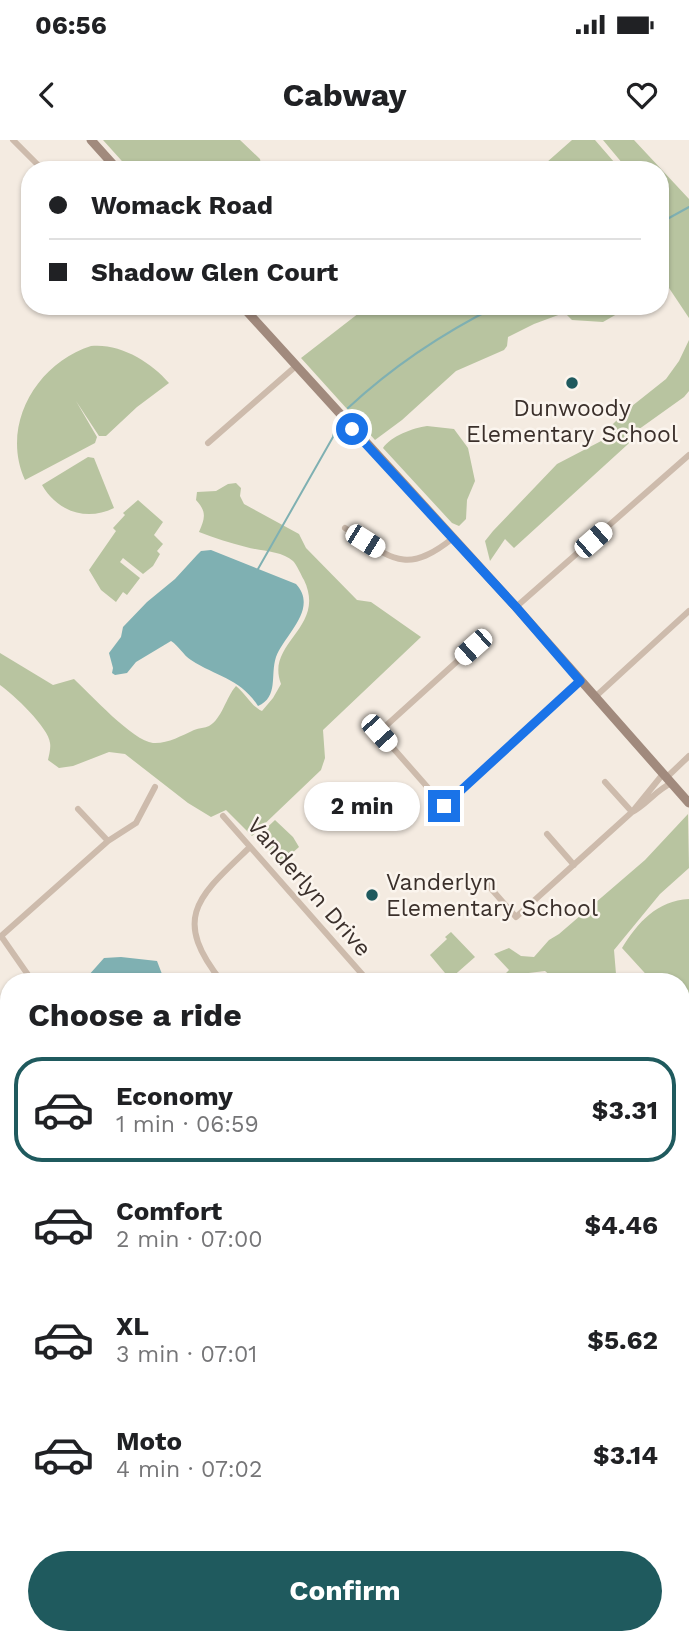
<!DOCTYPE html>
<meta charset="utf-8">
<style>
:root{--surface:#fff;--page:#f6f6f6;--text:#202124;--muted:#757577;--line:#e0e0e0;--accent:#1f5a5e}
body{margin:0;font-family:"Work Sans",sans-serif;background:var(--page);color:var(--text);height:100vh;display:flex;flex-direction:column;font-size:26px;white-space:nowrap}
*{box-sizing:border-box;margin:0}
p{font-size:23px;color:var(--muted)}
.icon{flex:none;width:38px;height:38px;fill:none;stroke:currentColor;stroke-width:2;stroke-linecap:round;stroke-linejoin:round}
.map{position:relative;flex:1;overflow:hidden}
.drawer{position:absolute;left:0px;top:833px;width:690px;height:672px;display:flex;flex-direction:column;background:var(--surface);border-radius:28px 28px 0 0;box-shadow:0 2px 5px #0004}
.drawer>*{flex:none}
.banner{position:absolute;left:21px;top:21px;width:648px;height:154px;border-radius:28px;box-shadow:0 2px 5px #0004;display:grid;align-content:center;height:154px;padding:0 28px;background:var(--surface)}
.end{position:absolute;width:32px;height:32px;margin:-16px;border:9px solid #1a73e8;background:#fff;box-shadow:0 0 0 4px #fff}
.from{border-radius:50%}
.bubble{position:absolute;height:49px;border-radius:24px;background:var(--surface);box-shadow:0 2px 5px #0004;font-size:23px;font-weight:700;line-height:49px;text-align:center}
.car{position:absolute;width:21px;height:42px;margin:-21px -10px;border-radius:9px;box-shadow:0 0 5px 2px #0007;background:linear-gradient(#fff 24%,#345 0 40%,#fff 0 76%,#345 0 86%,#fff 0)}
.banner b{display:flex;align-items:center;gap:24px;height:66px;font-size:26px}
.banner b+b{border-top:2px solid var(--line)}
.banner i{width:18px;height:18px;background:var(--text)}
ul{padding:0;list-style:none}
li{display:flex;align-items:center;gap:21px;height:105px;margin:0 14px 10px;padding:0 14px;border:4px solid transparent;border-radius:28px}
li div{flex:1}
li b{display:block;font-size:26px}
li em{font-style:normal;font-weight:700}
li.selected{border-color:var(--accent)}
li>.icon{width:63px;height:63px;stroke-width:1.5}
h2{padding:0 28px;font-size:32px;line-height:84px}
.primary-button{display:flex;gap:14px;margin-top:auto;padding:14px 28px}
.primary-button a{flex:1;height:80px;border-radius:42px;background:var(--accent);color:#fff;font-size:28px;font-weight:700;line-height:80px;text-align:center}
.status{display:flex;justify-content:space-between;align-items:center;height:49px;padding:0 35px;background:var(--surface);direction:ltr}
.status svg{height:19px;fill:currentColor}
header{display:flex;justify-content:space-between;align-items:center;height:91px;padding:0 28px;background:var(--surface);font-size:32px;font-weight:700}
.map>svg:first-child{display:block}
.green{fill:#b8c4a0}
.water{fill:#7fb0b2}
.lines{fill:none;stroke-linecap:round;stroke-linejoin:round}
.stream{stroke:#7fb0b2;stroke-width:2}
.street{stroke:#cdbbac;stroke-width:6}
.secondary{stroke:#a18a7d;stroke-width:9}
.route{stroke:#1a73e8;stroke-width:9}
.poi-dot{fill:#1f5a5e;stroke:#fbf5ee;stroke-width:2.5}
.labels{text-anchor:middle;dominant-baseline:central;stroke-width:5;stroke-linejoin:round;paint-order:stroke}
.poi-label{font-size:23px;fill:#3b302b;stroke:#fbf5ee}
.street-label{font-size:23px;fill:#3b302b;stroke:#fbf5ee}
</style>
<div class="status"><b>06:56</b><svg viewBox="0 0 49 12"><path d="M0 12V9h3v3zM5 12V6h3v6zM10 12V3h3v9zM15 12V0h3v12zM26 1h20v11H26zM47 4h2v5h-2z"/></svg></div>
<header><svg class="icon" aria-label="back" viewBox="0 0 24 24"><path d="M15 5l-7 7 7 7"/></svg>Cabway<svg class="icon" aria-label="heart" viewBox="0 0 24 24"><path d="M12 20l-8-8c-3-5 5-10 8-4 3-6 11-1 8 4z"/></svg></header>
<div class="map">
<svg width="689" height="1505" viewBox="0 0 689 1505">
<rect width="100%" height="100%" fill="#f4ebe1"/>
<path class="green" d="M103 0H240L260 19 262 30H130Z
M572 0H595L621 30H538Z
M603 0H634L689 59V178L667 145 663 141 660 143V30H628Z
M368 166H631L603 182 572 180 566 174H561L534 184 508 197 507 206 504 210 456 231 402 280 375 300 301 218Z
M689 200V251L684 257 635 292 634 298 627 305 514 408 505 399 490 421 485 401 493 391 557 324 605 299 611 286 627 270 666 239 679 221Z
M91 206C120 203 151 222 169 243L137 267 106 296H99L76 261 97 297 95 303 25 340C0 285 37 223 91 206Z
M427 286 454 289 468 308 475 341 467 360 466 379 459 386 452 383 383 308C391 296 413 288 427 286Z
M88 317 94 318 114 368C86 382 57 371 42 345Z
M236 343 241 348 240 356 244 364 299 394 306 408 357 460 371 462 421 497 323 590 325 618 321 630 252 696 226 670 211 677 188 663 125 614 109 612 73 626 59 628 48 620C49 615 51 608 50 603 49 588 13 554 0 545V513L53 545 74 539C90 554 133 601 153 603 167 604 181 596 194 590 199 588 205 588 209 586 222 579 226 557 236 546 246 554 251 566 262 571L273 558 281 544C265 502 327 488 304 440 301 435 297 425 293 421 282 411 260 411 246 407 230 403 214 398 199 392 205 378 207 372 196 360L197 352 216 351 228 344Z
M138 360 163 382 154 395 163 404 157 411 160 414 153 426 143 434 123 418 120 422 140 438 127 455 123 452 116 462 101 450 89 430 116 391 113 388 125 375 123 373Z
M688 674 689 728 660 754 614 810 616 834 603 842H558L545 831 503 836 509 830 494 814 509 808 521 816 534 817 549 800 559 794 645 720Z
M275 680 293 697 299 707 281 723 257 697Z
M689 759V878L681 871V842H653L622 808C638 782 657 761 689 759Z
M451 792 475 817 450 839 430 815 447 799 445 797Z"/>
<path class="water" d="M211 410 296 444C319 469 284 495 276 517 270 535 279 557 258 566 240 538 217 537 191 520 183 515 179 506 171 501L136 522 127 533 115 535 112 533 113 528 109 513 121 497 123 487 147 462 175 439 197 415 201 411Z
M121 817 157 821 165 842H85L88 836 104 818Z"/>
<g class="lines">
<path class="stream" d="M660 83 689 67
M348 268C392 227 443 193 497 166
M258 429 333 297 337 280"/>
<path class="street" d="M13 0 43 30
M208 303 296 226
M345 388C390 417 405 437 453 398
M516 467 689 315
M473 507 379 592 444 666 580 541
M595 557 689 471
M667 637 689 616
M605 642 632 672
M78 669 108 701
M633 671 663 634
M223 676 369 842
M547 694 574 725
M487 744 516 777 632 672C646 665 657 649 672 643
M1 796 33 842
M0 797 108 701 136 683 155 647
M222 842C170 777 199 756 250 707
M0 938 9 923
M0 1128 9 1118
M681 1150 689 1138
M0 1387 9 1383
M322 1496 327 1505
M629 1496 642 1505
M69 1505 70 1496
M188 1505 193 1496
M612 1505 617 1496"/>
<path class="secondary" d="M91 0 118 30
M242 166 516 467 689 663
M0 1259 9 1264
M379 1496 398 1505"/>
</g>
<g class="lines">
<path class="route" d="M352 289 516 467 580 541 444 666"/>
</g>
<g class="poi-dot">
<circle cx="572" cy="243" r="7"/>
<circle cx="372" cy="755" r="7"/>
</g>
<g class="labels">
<g class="poi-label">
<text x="572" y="268">Dunwoody<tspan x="572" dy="26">Elementary School</tspan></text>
<text x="386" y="742" text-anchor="start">Vanderlyn<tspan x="386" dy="26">Elementary School</tspan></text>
</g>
<g class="street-label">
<text transform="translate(309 747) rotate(49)">Vanderlyn Drive</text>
</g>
</g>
</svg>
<i class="end from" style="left:352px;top:289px"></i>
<i class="end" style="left:444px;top:666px"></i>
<div class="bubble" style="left:304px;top:642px;width:116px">2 min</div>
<i class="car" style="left:593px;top:400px;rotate:49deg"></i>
<i class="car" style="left:365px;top:401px;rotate:122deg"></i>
<i class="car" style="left:473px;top:507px;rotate:228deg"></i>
<i class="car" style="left:379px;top:593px;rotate:138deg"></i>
<div class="banner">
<b><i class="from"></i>Womack Road</b>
<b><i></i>Shadow Glen Court</b>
</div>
<section class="drawer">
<h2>Choose a ride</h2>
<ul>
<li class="selected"><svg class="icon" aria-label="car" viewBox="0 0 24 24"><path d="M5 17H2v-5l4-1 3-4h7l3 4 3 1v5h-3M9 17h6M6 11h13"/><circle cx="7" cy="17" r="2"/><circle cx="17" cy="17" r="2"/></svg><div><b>Economy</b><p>1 min · 06:59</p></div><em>$3.31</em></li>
<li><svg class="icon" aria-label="car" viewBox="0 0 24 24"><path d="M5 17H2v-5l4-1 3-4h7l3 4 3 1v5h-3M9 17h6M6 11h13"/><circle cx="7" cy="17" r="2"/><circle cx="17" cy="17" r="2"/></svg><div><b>Comfort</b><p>2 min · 07:00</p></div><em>$4.46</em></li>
<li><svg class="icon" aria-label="car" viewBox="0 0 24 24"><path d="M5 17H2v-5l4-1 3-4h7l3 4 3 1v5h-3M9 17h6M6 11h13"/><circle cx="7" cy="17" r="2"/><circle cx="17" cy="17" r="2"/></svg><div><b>XL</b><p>3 min · 07:01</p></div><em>$5.62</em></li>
<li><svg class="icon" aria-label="car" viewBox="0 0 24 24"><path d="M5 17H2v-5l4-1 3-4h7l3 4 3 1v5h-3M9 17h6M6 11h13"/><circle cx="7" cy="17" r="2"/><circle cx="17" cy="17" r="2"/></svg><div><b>Moto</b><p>4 min · 07:02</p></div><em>$3.14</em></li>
</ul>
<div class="primary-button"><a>Confirm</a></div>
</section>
</div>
